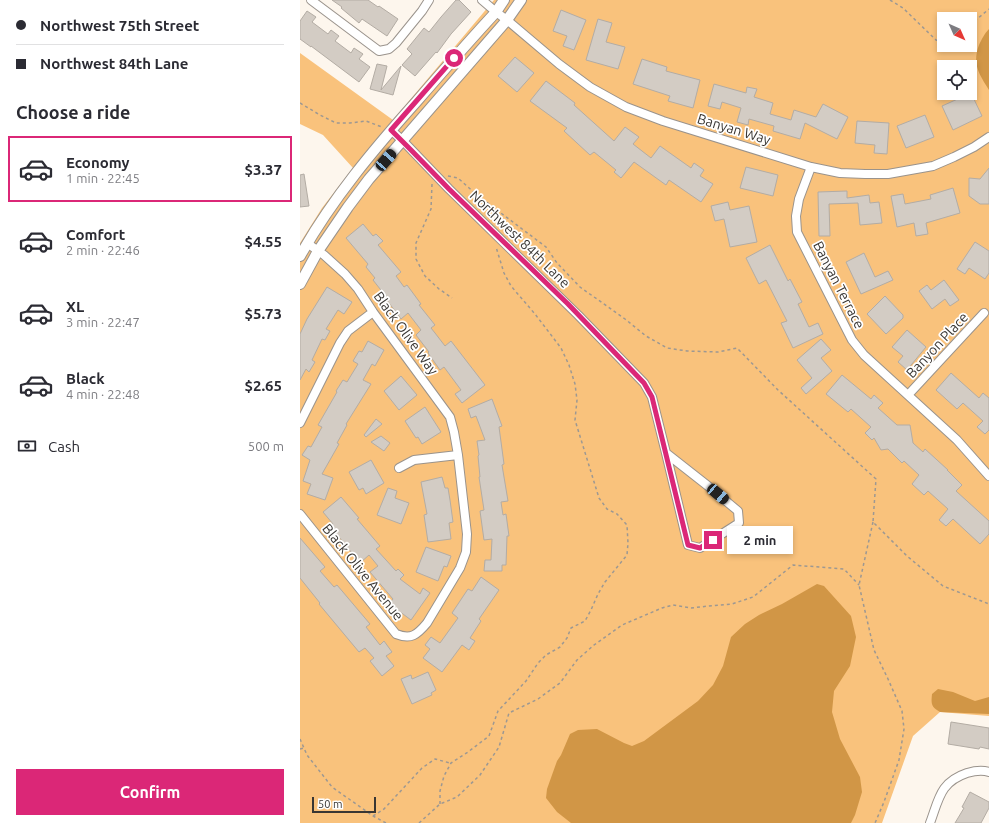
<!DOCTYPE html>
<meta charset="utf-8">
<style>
:root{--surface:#fff;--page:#f7f7f7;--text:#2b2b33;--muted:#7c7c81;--line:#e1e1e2;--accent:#db2777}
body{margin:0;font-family:Ubuntu,sans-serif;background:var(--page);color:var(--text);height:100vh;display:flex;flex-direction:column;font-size:15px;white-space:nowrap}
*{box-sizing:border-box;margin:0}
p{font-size:13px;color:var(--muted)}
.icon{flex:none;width:22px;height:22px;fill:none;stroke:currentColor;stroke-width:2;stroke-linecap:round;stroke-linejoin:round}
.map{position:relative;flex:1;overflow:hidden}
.panel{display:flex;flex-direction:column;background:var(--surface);width:300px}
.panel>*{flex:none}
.top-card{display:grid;align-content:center;height:88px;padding:0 16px;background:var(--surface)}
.needle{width:26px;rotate:135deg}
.fabs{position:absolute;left:637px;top:12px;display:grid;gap:8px}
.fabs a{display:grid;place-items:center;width:40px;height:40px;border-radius:0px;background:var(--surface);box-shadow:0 2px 6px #0003;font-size:20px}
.scale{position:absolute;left:12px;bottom:10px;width:64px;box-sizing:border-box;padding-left:4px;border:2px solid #393633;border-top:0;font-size:11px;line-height:14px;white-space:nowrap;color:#393633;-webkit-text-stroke:3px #fff;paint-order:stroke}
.end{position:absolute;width:18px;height:18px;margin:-9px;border:5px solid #db2777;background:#fff;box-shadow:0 0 0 2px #fff}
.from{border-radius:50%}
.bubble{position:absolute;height:28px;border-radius:0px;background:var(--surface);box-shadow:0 2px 6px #0003;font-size:13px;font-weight:700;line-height:28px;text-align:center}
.car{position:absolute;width:12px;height:24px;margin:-12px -6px;border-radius:5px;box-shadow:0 0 3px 1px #0007;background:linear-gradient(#222 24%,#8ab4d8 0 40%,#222 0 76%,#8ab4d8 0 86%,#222 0)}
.top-card b{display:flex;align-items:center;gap:14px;height:38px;font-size:15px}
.top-card b+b{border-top:1px solid var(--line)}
.top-card i{width:10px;height:10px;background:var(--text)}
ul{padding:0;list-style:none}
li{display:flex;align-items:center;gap:12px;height:66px;margin:0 8px 6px;padding:0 8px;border:2px solid transparent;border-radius:0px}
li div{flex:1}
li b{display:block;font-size:15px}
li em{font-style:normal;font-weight:700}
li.selected{border-color:var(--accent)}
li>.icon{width:36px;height:36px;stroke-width:1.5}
h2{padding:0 16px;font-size:18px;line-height:48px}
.pay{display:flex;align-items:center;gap:10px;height:44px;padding:0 16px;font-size:15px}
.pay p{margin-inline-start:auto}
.primary-button{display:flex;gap:8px;margin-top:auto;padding:8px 16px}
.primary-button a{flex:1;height:46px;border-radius:0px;background:var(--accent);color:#fff;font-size:16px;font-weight:700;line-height:46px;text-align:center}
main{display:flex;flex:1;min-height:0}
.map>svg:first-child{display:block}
.green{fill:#f9c27c;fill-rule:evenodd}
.water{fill:#d19646}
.building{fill:#d3ccc4;stroke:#b3aca4}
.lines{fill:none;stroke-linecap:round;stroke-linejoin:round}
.minor-casing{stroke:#9a938c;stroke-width:10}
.tertiary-casing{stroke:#9a938c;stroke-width:12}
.path{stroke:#9d9892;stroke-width:1.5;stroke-dasharray:3 3;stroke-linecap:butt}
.minor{stroke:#fff;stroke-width:8}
.tertiary{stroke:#fff;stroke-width:10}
.route{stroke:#db2777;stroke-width:5}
.labels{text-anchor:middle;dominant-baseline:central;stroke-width:3.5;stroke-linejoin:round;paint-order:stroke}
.street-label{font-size:14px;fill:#393633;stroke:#fff}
</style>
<main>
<section class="panel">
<div class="top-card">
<b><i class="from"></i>Northwest 75th Street</b>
<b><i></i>Northwest 84th Lane</b>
</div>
<h2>Choose a ride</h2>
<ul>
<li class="selected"><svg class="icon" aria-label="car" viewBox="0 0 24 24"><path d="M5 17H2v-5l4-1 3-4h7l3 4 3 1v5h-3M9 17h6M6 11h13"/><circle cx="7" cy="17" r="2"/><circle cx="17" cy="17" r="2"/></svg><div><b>Economy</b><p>1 min · 22:45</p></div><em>$3.37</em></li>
<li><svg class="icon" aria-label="car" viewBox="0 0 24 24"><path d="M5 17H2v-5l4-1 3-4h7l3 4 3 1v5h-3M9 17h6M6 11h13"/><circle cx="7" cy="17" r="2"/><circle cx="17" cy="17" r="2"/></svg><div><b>Comfort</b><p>2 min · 22:46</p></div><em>$4.55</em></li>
<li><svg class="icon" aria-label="car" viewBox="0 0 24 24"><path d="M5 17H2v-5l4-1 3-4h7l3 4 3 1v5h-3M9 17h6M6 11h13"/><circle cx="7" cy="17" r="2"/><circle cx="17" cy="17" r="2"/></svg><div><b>XL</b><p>3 min · 22:47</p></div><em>$5.73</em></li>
<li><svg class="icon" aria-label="car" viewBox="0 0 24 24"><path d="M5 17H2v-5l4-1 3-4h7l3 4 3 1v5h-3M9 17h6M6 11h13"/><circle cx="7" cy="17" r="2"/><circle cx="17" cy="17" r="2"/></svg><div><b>Black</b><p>4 min · 22:48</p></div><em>$2.65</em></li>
</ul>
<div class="pay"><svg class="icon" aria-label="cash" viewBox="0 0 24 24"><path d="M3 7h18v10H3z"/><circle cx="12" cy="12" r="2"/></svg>Cash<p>500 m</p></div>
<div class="primary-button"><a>Confirm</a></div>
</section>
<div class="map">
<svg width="689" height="823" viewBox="0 0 689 823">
<rect width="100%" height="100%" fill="#fdf6ed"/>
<path class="green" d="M194 0H689V716L640 712 613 736 582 823H0V243L22 208 53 168 23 135 0 124V53L93 120ZM644 19H670V45H644ZM644 67H670V93H644Z"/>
<path class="water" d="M689 29V90C679 74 672 64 679 45 682 39 684 34 689 29Z
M517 584 524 586 551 616 556 637 550 666 534 691 532 712 540 739 560 777 562 792 555 815 551 823H271L257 812 246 798 247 789 257 761 261 755 270 734 278 730 297 729 324 743 332 746 344 741 398 701 413 685 423 666 431 637 445 624 459 615 482 604Z
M638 689 653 692 675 701 689 697V714L640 712C631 707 631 704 632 694Z"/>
<path class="building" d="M32 0H68L78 7 79 6 98 19 87 36 62 19 59 23 41 8 42 7Z
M156 0H159L171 12 151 34 137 53 136 52 115 76 102 65 112 54 107 49 124 28 129 32 141 17Z
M261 10 286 20 274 50 263 46 267 36 253 31Z
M7 11 16 17 12 22 28 34 31 30 39 36 35 41 51 53 54 48 63 54 59 59 70 67 59 82 11 46V47L0 39V21Z
M298 19 312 23 306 42 325 47 318 69 286 60Z
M215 57 234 73 217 92 198 76Z
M342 59 367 67 366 71 400 80 393 108 368 101 370 96 333 84Z
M77 64 87 66 81 90 101 66 93 95 70 89Z
M246 81 275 103 274 105 314 141 325 127 339 137 333 144 351 158 360 146 391 168 394 163 404 170 400 176 413 184 401 202 369 180 366 185 334 162 321 178 314 172 316 170 294 152 290 155 264 131 267 128 230 101Z
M414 84 446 93 447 87 457 89 454 97 473 103 470 114 491 120 494 110 516 117 523 104 548 117 537 139 505 123 500 139 473 131 474 126 449 119 448 125 437 122 441 108 422 102 420 109 408 106Z
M671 93 682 116 653 130 642 106Z
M625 115 634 137 606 148 597 126Z
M557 121 589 123 587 154 574 153 575 145 555 143Z
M446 167 478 175 473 196 440 188Z
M689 168V204H680L669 196V178L680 179Z
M4 174 9 206 0 207V175Z
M653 188 660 213 626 223 628 234 616 236 614 223 597 227 591 196 603 194 605 204 631 199 630 195Z
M547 191V198L569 195 570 203 579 202 582 223 560 225 558 203 529 204 530 236H519L518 192Z
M428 202 430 210 449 206 457 242 430 247 424 219 415 221 411 206Z
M63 224 73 236 76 234 83 241 78 245 101 272 96 276 104 287 107 285 121 304 119 305 135 325 131 328 135 333 145 346 151 341 185 385 162 403 155 394 161 390 144 367 140 370 128 353 129 352 116 335 121 330 108 313 101 319 83 295 84 294 73 280 75 278 66 267 68 264 46 238Z
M675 242 689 251V273L685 279 669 268 665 274 657 269Z
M470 245 488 281 490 279 502 302 498 304 509 327 518 323 523 334 493 348 481 323 487 321 466 280 459 284 446 258Z
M564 253 575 277 588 271 593 280 561 294 546 262Z
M644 280 659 300 650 306 645 299 632 309 619 291 627 285 631 290Z
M27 287 52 302 44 314 38 310 26 329 30 331 25 340 22 339 12 360 15 362 9 372 6 369 0 380V334L7 319Z
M585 296 603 315V318L586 334 567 314Z
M607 330 626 347 607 370 598 362 603 356 592 347Z
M521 339 531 350 521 358 532 371 506 394 501 388 512 378 497 360Z
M68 341 84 350 75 366 72 364 63 380 71 384 46 424 47 425 37 443 39 444 22 474 33 478 25 500 7 494 11 484 3 481 10 460 2 455 8 446 11 447 22 427 18 425 37 392 36 391 43 380 47 382 58 364 53 361 59 351 62 352Z
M651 373 679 398 683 393 689 398V430L685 434 677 427 683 421 663 403 657 409 636 390Z
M542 375 571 399 574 395 583 403 578 408 597 425H610L613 443 623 452 625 449 648 470H647L662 485 656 491 689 521V534L680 544 653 519 646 526 639 520 648 509 628 491 624 495 612 484 619 475 604 461 602 463 588 449 581 450 574 438 572 440 565 433 571 427 551 409 548 412 526 394Z
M101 376 117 395 99 410 84 391Z
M192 399 202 426 199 427 204 464 202 465 208 501 201 502 203 515 206 514 209 536H207L206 565H202V571H184L185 560H191L192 539 184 540 180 511 184 510 179 477H180L178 456 179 455 177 441 185 440 176 416 171 418 168 409Z
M125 407 141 432 122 444 118 437 116 438 105 421Z
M76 419 82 424 66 437 64 435Z
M81 436 90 443 84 451 71 442Z
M71 460 84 483 66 494 63 488 59 490 49 472Z
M142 477 145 488H148L150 500 153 522 149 523 151 539 128 542 124 515 127 514 121 482Z
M88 488 97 491 95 498 109 503 101 524 77 515Z
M41 497 59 518 57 519 80 546 76 549 96 571 98 569 104 575 100 579 120 594 123 588 130 593 111 620 99 611 98 612 88 605 93 599 70 572 78 566 69 555 60 563 30 526 33 524 23 512Z
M0 538 25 567 20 571 34 587 37 585 70 624 66 627 80 645 84 641 92 652 86 656 94 666 82 676 70 661 74 658 65 648 59 652 19 604 20 603 0 578Z
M126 547 151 556 147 567 144 566 138 581 116 572Z
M181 577 199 590 179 619 181 621 170 638 175 641 169 650 162 645 142 672 123 658 130 649 125 645 131 637 140 643 158 618 152 613 168 589 172 591Z
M128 672 136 690 131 693 132 695 112 704 101 679 111 675 112 679Z
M651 722 689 728V749L680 747 679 749 648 744Z
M670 792 689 802V808L681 823H655L664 808 662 807Z"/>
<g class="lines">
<g class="minor-casing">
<path id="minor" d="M11 0 79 51 89 49 96 43 122 11 129 0
M182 0 196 12 207 20 259 64 290 87 326 107 363 121 511 167 540 173 565 174H588L633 166 654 157 674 147 689 137
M91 130 103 141 149 189 278 315 344 383 352 397 366 453 408 486 438 511 439 523 400 548 388 545 366 453
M511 167 499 199 496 216 497 232 552 340 564 355 657 440 689 476
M608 395 684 313
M0 423 40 343 48 331 73 312
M99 468 114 460 158 455
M0 514 96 634C111 640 117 635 127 623L160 568 166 552 167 534 158 455 154 432 150 417 73 312 58 289 45 274 24 255 7 243
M630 823C639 799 640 782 667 773 674 771 683 770 689 772"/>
</g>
<g class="tertiary-casing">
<path id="tertiary" d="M0 256C32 199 74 149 117 101 143 71 169 41 196 12L204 0
M0 284 18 251 48 207 69 179 207 20 221 0"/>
</g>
<path class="path" d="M590 0 603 8 636 40 644 42
M670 25 689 9
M0 103 20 115 36 123H50L66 121 82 127
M148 176 158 178 177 195 246 247 257 263 280 287 325 319 346 336 367 348 387 351 418 352 437 348 478 390 576 479 573 522 607 556 643 586 689 604
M132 184 131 209 116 243V259L125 276 139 289 152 298
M573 522 559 585 574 650 588 679 602 711 604 729 599 760 584 802 575 823
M0 739 7 755 32 787 73 816 86 823
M0 749 4 748
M140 804V791L144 776 151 763 168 752 189 736 198 711 226 681 238 663 246 655 260 647 267 638 271 628 285 621 291 610 298 594 305 582 327 555 328 543 327 525 317 514 307 509 299 498 275 420 277 400 275 384 269 365 261 348 235 314 211 286 204 273 196 247
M73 816 84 809 122 768 135 759 150 763
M119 823 140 804 157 797 180 775 199 747 209 713 238 699 260 683 277 660 294 645 322 625 362 608 373 605 391 608 409 606 432 604 453 597 493 565 544 569 559 585"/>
<use href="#minor" class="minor"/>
<use href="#tertiary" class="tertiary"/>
</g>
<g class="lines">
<path class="route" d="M154 58 91 130 111 150 149 189 268 304 344 383 352 397 388 545 400 548 413 540"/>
</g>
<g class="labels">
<g class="street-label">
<text transform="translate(434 129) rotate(17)">Banyan Way</text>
<text transform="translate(220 239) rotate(44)">Northwest 84th Lane</text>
<text transform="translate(539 285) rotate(63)">Banyan Terrace</text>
<text transform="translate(106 333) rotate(54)">Black Olive Way</text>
<text transform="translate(637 345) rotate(-47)">Banyon Place</text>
<text transform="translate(63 572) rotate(51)">Black Olive Avenue</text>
</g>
</g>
</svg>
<div class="fabs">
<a><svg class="needle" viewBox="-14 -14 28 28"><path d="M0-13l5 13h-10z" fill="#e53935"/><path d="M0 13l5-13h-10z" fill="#7c7c81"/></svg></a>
<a><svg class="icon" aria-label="locate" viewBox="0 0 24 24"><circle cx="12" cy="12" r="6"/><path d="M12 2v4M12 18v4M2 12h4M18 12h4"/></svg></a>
</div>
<div class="scale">50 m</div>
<i class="end from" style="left:154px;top:58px"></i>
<i class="end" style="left:413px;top:540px"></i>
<div class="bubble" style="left:427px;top:526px;width:66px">2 min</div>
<i class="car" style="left:86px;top:160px;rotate:41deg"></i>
<i class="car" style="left:418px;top:494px;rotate:130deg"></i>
</div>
</main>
